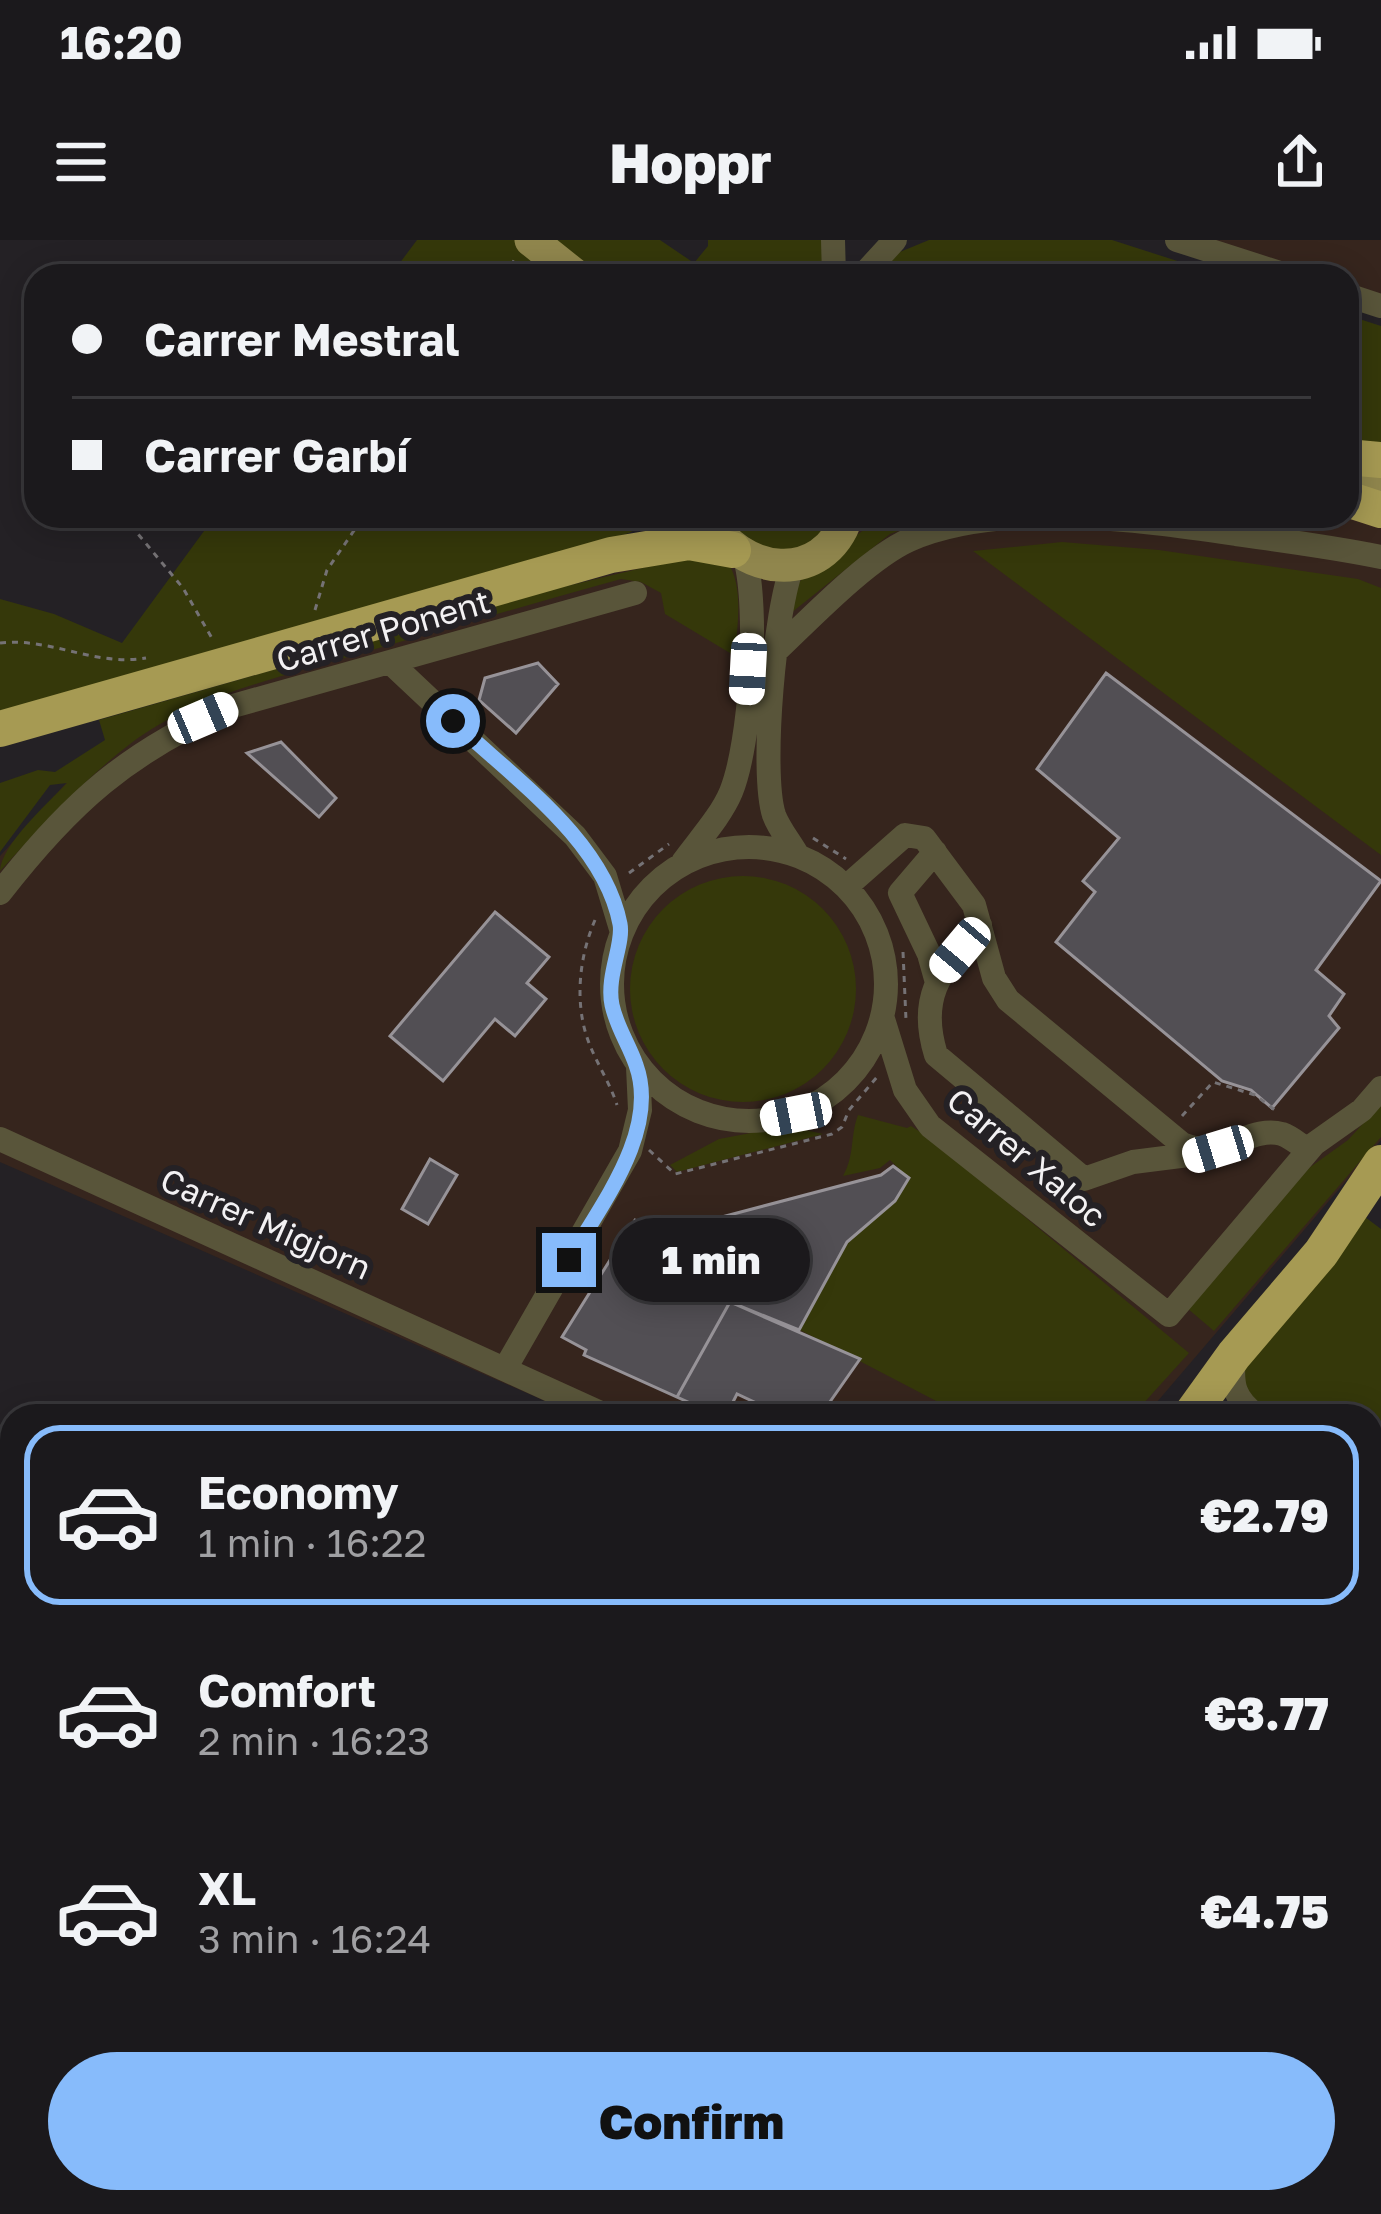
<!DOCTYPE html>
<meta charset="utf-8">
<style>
:root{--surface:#1b191c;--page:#242225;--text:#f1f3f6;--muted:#a0a0a3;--line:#39383b;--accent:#87bbfb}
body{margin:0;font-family:"Golos Text",sans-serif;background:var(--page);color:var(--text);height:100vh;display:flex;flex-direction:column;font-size:45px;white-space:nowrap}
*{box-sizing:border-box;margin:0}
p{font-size:39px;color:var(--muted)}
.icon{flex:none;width:66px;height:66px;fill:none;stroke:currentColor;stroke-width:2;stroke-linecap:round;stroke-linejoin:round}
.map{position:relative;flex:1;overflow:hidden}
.panel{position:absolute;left:0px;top:1164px;width:1383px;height:810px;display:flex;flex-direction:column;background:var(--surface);border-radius:36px 36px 0 0;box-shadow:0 6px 30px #0003,0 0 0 3px var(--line)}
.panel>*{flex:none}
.hud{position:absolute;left:24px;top:24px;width:1335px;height:264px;border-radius:36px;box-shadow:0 6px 30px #0003,0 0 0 3px var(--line);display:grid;align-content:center;height:264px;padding:0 48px;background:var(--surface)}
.end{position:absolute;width:54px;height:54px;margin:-27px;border:15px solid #87bbfb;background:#111;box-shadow:0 0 0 6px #111}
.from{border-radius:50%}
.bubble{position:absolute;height:84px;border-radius:42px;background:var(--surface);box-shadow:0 6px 30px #0003,0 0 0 3px var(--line);font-size:39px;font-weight:800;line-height:84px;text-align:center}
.car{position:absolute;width:36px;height:72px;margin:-36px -18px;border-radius:15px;box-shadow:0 0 9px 3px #0007;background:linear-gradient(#fff 24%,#345 0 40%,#fff 0 76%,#345 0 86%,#fff 0)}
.hud b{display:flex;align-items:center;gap:42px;height:114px;font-size:45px}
.hud b+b{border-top:3px solid var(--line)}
.hud i{width:30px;height:30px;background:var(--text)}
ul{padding:21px 0 0;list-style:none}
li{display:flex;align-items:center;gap:36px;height:180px;margin:0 24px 18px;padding:0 24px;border:6px solid transparent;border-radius:36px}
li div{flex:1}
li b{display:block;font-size:45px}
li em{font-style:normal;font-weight:800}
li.on{border-color:var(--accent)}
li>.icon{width:108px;height:108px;stroke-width:1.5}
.primary-button{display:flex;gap:24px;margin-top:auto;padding:24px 48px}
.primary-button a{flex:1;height:138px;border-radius:72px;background:var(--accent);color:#111;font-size:48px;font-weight:800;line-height:138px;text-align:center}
.status{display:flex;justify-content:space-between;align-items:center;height:84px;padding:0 60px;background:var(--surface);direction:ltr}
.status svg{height:33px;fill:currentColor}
header{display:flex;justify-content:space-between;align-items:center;height:156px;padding:0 48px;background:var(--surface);font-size:54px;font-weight:800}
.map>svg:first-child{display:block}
.industrial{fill:#36251d}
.green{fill:#35380a}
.building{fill:#524f54;stroke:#979398;stroke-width:3}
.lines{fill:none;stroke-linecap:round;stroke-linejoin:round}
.path{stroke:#757275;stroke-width:3;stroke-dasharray:6 6;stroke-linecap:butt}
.minor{stroke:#59553a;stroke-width:24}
.major{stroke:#90864d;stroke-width:33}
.highway{stroke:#a69a53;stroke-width:36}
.route{stroke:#87bbfb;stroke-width:15}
.labels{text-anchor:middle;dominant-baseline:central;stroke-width:12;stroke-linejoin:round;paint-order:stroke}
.street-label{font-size:33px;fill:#f3f1f3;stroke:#242125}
</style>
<div class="status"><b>16:20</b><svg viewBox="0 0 49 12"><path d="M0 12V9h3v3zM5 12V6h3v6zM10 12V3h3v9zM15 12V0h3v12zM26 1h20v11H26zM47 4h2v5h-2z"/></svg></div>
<header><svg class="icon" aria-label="menu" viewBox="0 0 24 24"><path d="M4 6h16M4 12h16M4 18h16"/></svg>Hoppr<svg class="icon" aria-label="share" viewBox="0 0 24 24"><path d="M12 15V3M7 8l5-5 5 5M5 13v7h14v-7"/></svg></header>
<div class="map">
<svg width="1381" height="1974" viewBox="0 0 1381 1974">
<rect width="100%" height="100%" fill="#242125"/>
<path class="industrial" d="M1177 0H1381V66L1347 55V36H1289Z
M885 276H1347L1381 280V900L1145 1176H579L0 922V616L67 542 202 451 632 328 831 318 859 291Z"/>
<path class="green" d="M417 0H516L562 36H390Z
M544 0H660L694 23 708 6V0H825L827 36H588Z
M929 0H1112L1224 36H868L895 14Z
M1347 75 1381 86V210L1347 206Z
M215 276H659L629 293 588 306 0 475V359L54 374 122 403Z
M718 276H836L812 306 770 317Z
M886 276H939L890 294 791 373C793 364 794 352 798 344 804 333 872 282 886 276Z
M1062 302 1159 310 1358 339 1381 348V615L973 311Z
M688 317 726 319C745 347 737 384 735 416L665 374 661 353 641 342 621 339C528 365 434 392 341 419 269 440 190 458 130 504 82 541 41 587 0 631 1 605 48 563 67 543L50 545 0 612V543L38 530 55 532 105 500 99 480 546 351Z
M630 749a113 113 0 1 1 226 0a113 113 0 1 1-226 0Z
M1381 864V897L1214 1091 1187 1068 1309 928 1348 900Z
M858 875 907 888 911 886 931 899 1189 1113 1132 1176H965L800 1090 847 1002 896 961 909 938 890 920 880 928 843 936C855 915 850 896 858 875Z
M788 886 823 894 677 932 670 925 719 899Z
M1361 974 1381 989V1228L1371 1230V1176H1266L1250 1163 1237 1132Z"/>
<path class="building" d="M538 423 558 444 516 493 479 460 485 438Z
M1106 433 1381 641 1316 730 1344 754 1329 776 1339 788 1272 868 1251 850 1222 841 1056 702 1095 652 1083 641 1119 598 1037 529Z
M281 502 336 558 319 577 247 513Z
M495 672 549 717 527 743 546 759 515 796 495 779 443 841 390 796Z
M430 919 457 935 428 984 402 969Z
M893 926 909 938 895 961 847 1002 799 1090 730 1062 677 1157 584 1115 586 1110 562 1097 635 980 665 992 881 935Z
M730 1062 860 1119 820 1176H784L737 1154 726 1176H719L677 1157Z"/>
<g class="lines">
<path class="path" d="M505 36 516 17
M123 276 183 348 213 400
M315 370 327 330 364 276
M0 403C50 397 95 427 146 418
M813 598 846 619
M629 633 669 604
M595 680C579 717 574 764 589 803 597 824 610 843 617 865
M903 712 906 780
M1182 876 1213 842 1255 855 1276 871
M649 910 675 934 832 894 842 887 849 870 877 837
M327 1962 330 1974"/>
<path class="minor" d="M833 0 834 36
M1177 0 1289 36
M862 36 895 0
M1347 55 1381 66
M793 325C775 367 760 531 774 575 779 589 791 603 798 616
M775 412C809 380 867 319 909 300 1001 260 1139 280 1236 294 1284 301 1333 307 1381 317
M391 423 575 596 605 636 621 689
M612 744a137 137 0 1 1 274 0a137 137 0 1 1-274 0Z
M935 612 900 653 929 714 936 739
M683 622C699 600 721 576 731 552 751 503 759 368 745 318
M846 647 905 595 924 598 974 665 994 738 1008 760 1182 904C1222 921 1249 885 1282 894 1291 897 1300 905 1308 910
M0 653C69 564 128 511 233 466L635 353
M980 685C943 729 917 754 936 815L1084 939 1133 922 1204 913
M883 779 905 850 930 886 1169 1075 1314 904 1362 870 1381 848
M0 899 607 1176
M1234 1117C1231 1145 1234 1159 1257 1176
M506 1127 630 911 640 870 638 827
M1371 1233H1381
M1371 1269 1381 1276
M1371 1358 1381 1348
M1371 1446 1381 1453
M1371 1517 1381 1503
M1371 1662 1381 1648
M1371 1742 1381 1750
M805 1962 811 1974
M941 1962 955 1974
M1161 1962 1176 1974
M585 1974 597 1962
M723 1974 736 1962
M1104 1974 1114 1962
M1374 1974 1381 1967"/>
<path class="major" d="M531 0 576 36
M1347 235 1381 243
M708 276C738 336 824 347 847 276"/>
<path class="highway" d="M1347 217 1381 220
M1347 259 1381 270
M0 489 611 315 689 302 733 310
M1190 1176 1234 1115 1321 1013 1381 923
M462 1974 473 1962"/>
</g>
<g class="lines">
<path class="route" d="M453 481C512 537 604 600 620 684 624 704 606 736 612 765 617 788 629 804 636 825 660 891 600 966 569 1020"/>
</g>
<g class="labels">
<g class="street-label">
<text transform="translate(383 390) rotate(-16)">Carrer Ponent</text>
<text transform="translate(1027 917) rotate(40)">Carrer Xaloc</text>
<text transform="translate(266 983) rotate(24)">Carrer Migjorn</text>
</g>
</g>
</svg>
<i class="end from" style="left:453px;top:481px"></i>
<i class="end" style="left:569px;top:1020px"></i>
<div class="bubble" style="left:612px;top:978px;width:198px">1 min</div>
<i class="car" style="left:748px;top:429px;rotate:183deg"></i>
<i class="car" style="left:203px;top:478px;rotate:67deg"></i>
<i class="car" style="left:960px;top:710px;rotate:220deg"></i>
<i class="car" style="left:796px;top:874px;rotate:259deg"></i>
<i class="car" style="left:1218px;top:909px;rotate:253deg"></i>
<div class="hud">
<b><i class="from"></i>Carrer Mestral</b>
<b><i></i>Carrer Garbí</b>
</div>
<section class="panel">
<ul>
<li class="on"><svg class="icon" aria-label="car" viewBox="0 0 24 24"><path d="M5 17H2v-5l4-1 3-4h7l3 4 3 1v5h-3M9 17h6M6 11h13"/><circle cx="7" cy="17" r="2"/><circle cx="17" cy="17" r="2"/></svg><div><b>Economy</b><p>1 min · 16:22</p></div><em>€2.79</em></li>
<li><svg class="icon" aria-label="car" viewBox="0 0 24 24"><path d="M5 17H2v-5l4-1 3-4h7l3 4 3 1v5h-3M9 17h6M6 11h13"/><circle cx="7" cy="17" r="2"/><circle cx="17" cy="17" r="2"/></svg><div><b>Comfort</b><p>2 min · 16:23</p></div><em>€3.77</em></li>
<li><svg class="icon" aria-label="car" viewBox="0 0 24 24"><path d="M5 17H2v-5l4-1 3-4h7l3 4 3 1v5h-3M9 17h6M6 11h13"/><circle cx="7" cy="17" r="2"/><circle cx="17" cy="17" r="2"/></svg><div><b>XL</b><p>3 min · 16:24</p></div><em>€4.75</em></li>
</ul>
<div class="primary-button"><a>Confirm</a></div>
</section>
</div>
